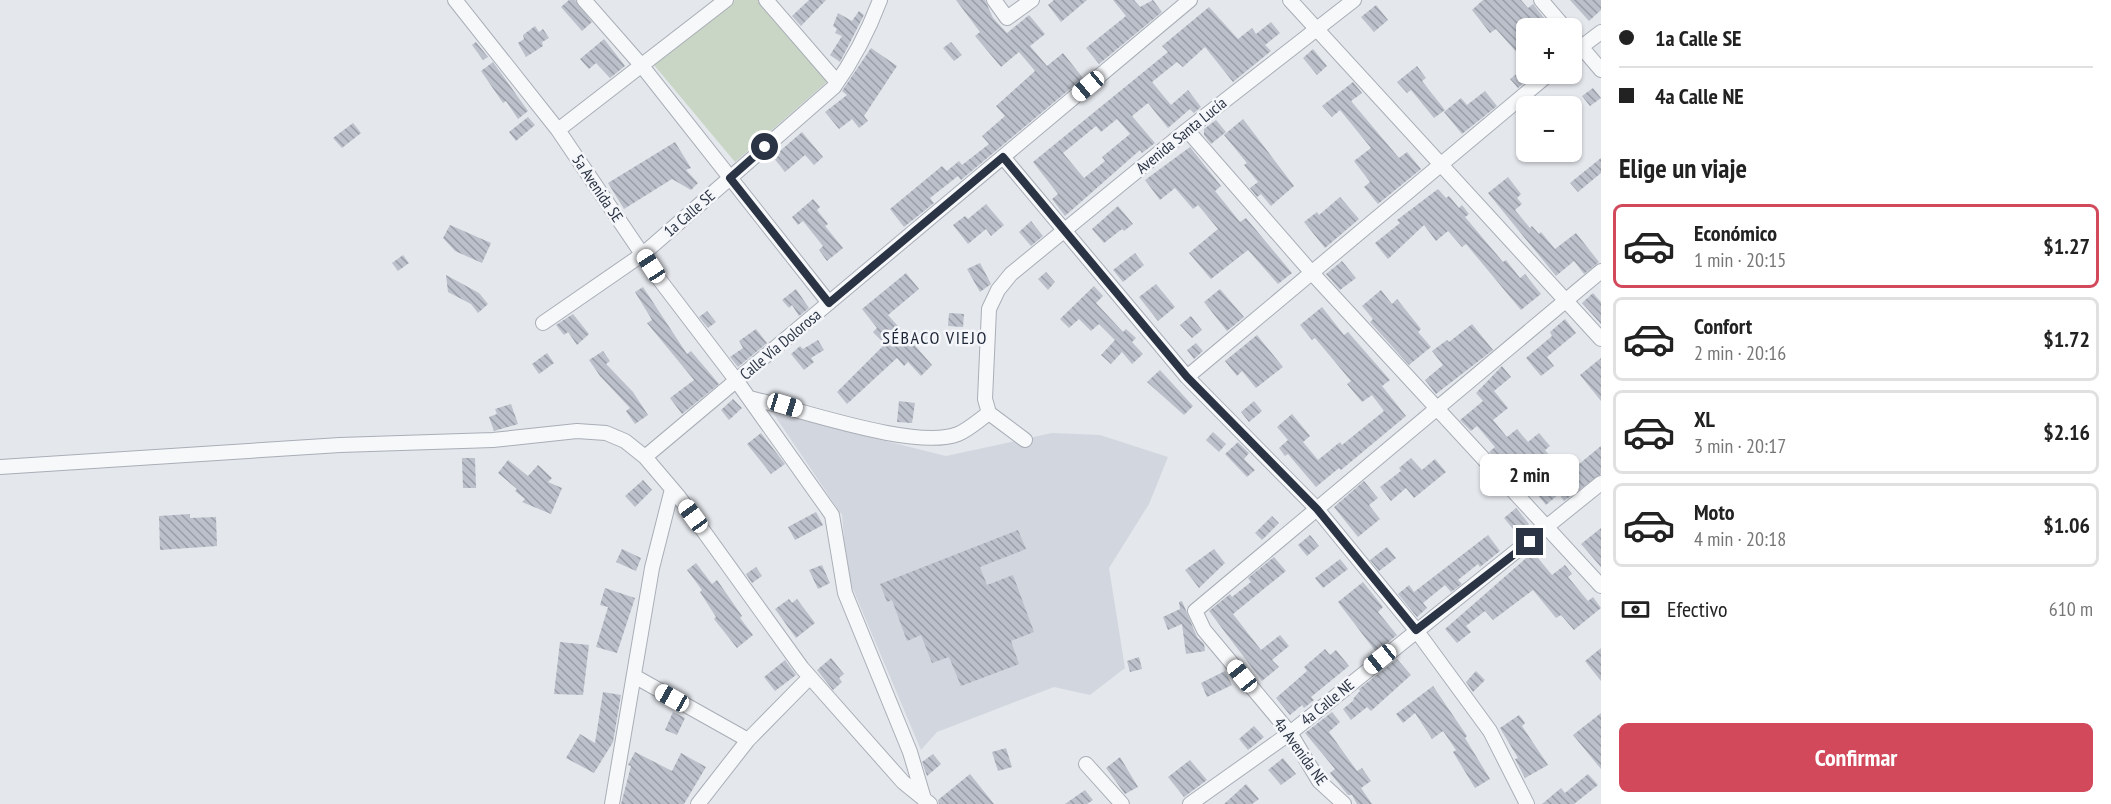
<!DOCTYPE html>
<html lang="es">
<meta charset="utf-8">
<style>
:root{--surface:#fff;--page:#f2f2f2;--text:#222;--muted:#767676;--line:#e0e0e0;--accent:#d1495b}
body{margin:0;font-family:"PT Sans Narrow",sans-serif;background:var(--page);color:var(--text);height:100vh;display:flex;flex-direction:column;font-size:22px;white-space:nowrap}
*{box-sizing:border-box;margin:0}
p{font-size:20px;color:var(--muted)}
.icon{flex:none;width:33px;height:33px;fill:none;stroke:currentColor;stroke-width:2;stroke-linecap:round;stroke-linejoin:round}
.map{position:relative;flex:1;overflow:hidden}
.sheet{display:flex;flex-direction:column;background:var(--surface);width:510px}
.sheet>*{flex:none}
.guide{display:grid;align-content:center;height:132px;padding:0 18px;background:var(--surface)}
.tools{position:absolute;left:1516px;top:18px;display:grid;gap:12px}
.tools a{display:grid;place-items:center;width:66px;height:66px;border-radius:9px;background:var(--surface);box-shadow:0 2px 4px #0004;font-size:30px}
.end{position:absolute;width:27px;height:27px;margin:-14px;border:8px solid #2b3445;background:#fff;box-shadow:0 0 0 3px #fff}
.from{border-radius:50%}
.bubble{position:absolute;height:42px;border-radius:9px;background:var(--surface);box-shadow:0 2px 4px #0004;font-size:20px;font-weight:700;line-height:42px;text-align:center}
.car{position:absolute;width:18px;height:36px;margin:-18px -9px;border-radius:8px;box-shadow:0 0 4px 2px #0007;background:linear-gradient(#fff 24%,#345 0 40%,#fff 0 76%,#345 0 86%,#fff 0)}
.guide b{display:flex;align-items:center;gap:21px;height:57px;font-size:22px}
.guide b+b{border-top:2px solid var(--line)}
.guide i{width:15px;height:15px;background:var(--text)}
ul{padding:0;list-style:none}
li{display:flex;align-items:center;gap:18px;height:84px;margin:0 12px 9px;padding:0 6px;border:3px solid var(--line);border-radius:9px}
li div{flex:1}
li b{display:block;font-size:22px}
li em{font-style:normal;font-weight:700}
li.selected{border-color:var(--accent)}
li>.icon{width:54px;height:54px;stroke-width:1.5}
h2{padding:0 18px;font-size:27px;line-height:72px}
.pay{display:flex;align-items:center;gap:15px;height:66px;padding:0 18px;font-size:22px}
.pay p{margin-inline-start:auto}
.cta{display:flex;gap:12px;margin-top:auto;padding:12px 18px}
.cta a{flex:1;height:69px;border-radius:9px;background:var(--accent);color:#fff;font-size:24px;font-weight:700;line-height:69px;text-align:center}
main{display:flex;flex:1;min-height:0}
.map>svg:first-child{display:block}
.built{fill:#d2d6de}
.green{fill:#c9d6c5}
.building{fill:url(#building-back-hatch);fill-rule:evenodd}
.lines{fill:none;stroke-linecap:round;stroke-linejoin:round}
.minor-casing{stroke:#a9aeb7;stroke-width:16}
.minor{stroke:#f7f8fa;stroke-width:14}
.route{stroke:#2b3445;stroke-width:8}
.labels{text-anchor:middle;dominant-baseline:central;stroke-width:5;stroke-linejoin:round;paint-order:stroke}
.street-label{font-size:16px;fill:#2b3445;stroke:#f4f6f9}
.neighbourhood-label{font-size:18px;letter-spacing:1.5px;fill:#1d2536;stroke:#f4f6f9}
</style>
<main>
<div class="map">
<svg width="1601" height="804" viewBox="0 0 1601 804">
<defs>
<pattern id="building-back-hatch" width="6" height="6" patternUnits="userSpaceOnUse" patternTransform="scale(1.5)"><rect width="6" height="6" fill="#bbc0ca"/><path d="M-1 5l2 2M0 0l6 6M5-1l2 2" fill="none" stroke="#989da6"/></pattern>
</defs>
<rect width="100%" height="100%" fill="#e4e7ec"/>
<path class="built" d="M773 413 946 456 1052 433 1100 435 1168 457 1149 504 1109 568 1125 668 1090 695 1054 687 937 732 921 750 847 575 842 515Z"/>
<path class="green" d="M735 0H759L828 81 735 162 654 65Z"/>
<path class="building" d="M569 0H575L592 22 582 31 561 7Z
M809 0H826L801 26 792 16Z
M956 0H985L993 18 1007 33 1029 15 1045 34 1030 46 1047 66 1063 53 1083 78 961 180 958 176 930 198 934 203 904 227 890 209 942 166 947 171 959 161 962 165 989 144 982 136 1005 116 996 106 1035 71 1019 52 1001 67 975 36 980 32Z
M1054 0H1087L1061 22 1048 5Z
M1113 0H1134L1140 7 1153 0 1162 12 1099 64 1086 48 1126 16Z
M1483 0H1521L1528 8 1533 4 1552 28H1527V49L1519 55 1496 29 1490 33 1472 10Z
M1570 0H1601V10L1589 21Z
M1376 5 1388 20 1374 32 1361 17Z
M1209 7 1238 39 1252 28 1256 34 1271 22 1280 33 1265 45 1271 51 1233 82 1205 47 1183 67 1177 62 1152 82 1171 105 1188 90 1201 107 1194 113 1190 109 1168 128 1148 103 1132 116 1155 143 1142 153 1140 150 1065 216 1052 199 1058 194 1033 162 1168 52 1162 46ZM1117 119 1130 134 1102 157 1105 161 1084 178 1063 153 1096 126 1101 132Z
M859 11 864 15 840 62 830 55 842 36 835 33 837 29 833 26 838 13 852 21Z
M535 26 539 32 543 29 549 38 542 42 543 46 526 57 518 43 524 39 523 35Z
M604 39 625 66 610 78 596 63 589 69 580 59Z
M476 42 488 57 483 60 472 45Z
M951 42 962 55 954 61 943 48Z
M871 48 897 66 864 116 868 121 859 128 852 119 839 129 825 112 847 95 842 91Z
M1313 49 1327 66 1317 75 1303 58Z
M493 62 528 111 518 119 506 101 503 103 481 71Z
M1417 66 1426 78 1422 81 1445 110 1434 118 1411 90 1407 93 1397 82Z
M1519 72 1526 81 1518 88 1510 79Z
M1353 82 1362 93 1351 101 1399 158 1407 152 1421 169 1378 204 1364 187 1370 182 1354 161 1371 148 1340 110 1332 117 1322 106Z
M1593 88 1601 98 1590 106 1582 96Z
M1485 91 1497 106 1462 134 1444 112 1461 98 1467 105Z
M528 117 535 125 516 141 509 132Z
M1243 119 1294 186 1271 206 1261 194 1257 197 1250 188 1258 182 1244 165 1247 163 1224 135Z
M1216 120 1226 132 1211 144 1204 135V129Z
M353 123 361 133 342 148 333 138Z
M802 132 823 157 814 165 805 155 785 172 773 157Z
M675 142 691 168 686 170 698 183 691 190 672 179 624 209 608 183Z
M1190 147 1221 186 1215 191 1240 222 1246 218 1292 273 1278 284 1248 250 1211 279 1189 253 1218 229 1198 205 1193 209 1175 188 1160 200 1145 180Z
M1601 158V173L1578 192 1570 183Z
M1508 177 1521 194 1517 198 1522 204 1515 210 1530 228 1532 226 1539 234 1541 232 1555 249 1576 233 1599 262 1584 274 1574 261 1556 276 1488 193Z
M1438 189 1446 198 1449 196 1459 208 1462 205 1469 214 1465 217 1503 262 1506 260 1520 278 1525 274 1541 294 1521 310 1466 244 1462 247 1448 231 1436 241 1424 225 1388 259 1375 243 1400 223 1397 220Z
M1340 197 1359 219 1325 248 1304 222 1317 212 1319 215Z
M813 199 820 207 817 210 828 224 825 226 843 248 827 261 819 250 823 246 803 221 798 225 792 217Z
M986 204 1004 225 991 236 986 229 968 244 953 225 965 216 968 219Z
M1118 206 1133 224 1124 231 1122 229 1104 243 1092 229Z
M1031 221 1043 236 1031 246 1019 232Z
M450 225 491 243 482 263 455 251 443 238Z
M1135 253 1144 265 1123 282 1113 270Z
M403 255 409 263 398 271 392 263Z
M1342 261 1356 278 1340 290 1326 274Z
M980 263 991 284 980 292 967 269Z
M1046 272 1055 282 1048 290 1038 279Z
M906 273 919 289 888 315 932 365 921 376 908 362 904 366 897 358 847 404 837 392 885 344 873 332 877 328 862 309Z
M446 275 479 293 488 304 478 313 471 304 448 292Z
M1156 284 1175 307 1158 321 1139 297Z
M1094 286 1103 296 1096 303 1123 332 1126 329 1136 338 1132 342 1143 354 1132 364 1122 352 1111 364 1101 355 1115 340 1099 324 1091 331 1079 319 1069 328 1060 319Z
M643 287 687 354 691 351 719 384 682 414 670 398 694 380 647 323 652 320 635 292Z
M796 289 809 308 799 316 792 305 789 308 782 300Z
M1220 289 1244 317 1227 331 1204 302Z
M1381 290 1392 304 1397 299 1421 329 1418 332 1431 347 1409 365 1370 322 1373 319 1362 306Z
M1593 293 1601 302V324L1582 303Z
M1322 307 1344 335 1348 332 1390 380 1382 386 1406 416 1341 470 1339 468 1316 487 1288 454 1285 456 1279 448 1288 440 1277 427 1292 414 1310 436 1303 442 1318 460 1340 442 1342 445 1384 411 1372 395 1362 402 1347 384 1351 381 1315 338 1312 340 1300 325Z
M707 311 716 322 708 328 699 317Z
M949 313 964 314 963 327 948 326Z
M573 314 589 334 577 345 568 332 564 335 556 325Z
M1191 316 1202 330 1192 338 1180 325Z
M1565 319 1576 333 1547 357 1554 366 1541 376 1526 358 1552 336 1550 332Z
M1472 324 1493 350 1436 394 1425 380 1443 365 1432 351 1447 340 1449 342Z
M756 329 767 343 738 367 730 357 743 348 739 341Z
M1257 335 1283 367 1256 388 1242 371 1237 376 1225 361Z
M818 340 824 350 811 358 814 362 804 370 791 354 800 346 803 349Z
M1196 343 1203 351 1194 359 1187 350Z
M603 351 610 361 606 364 633 392 648 415 635 424 626 411 630 408 600 376 589 360Z
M547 353 554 363 539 374 532 364Z
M1601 358V401L1580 375Z
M1502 366 1511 377 1494 391 1508 408 1493 420 1507 437 1517 429 1528 442 1539 433 1550 446 1545 450 1559 467 1572 456 1579 464 1601 446V474L1564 501 1559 494 1546 505 1533 489 1544 481 1529 463 1513 476 1489 452 1495 447 1477 426 1471 431 1460 420 1483 401 1476 393Z
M1160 370 1193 406 1184 415 1147 382Z
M733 399 742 408 729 420 721 410Z
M899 401 915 403 912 423 897 422Z
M1254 401 1262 411 1249 422 1241 412Z
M511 404 518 424 494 431 489 417 497 414 495 409Z
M1213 432 1226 444 1219 452 1206 440Z
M761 433 785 464 771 474 747 444Z
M1238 442 1249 453 1244 459 1255 470 1247 477 1225 454Z
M462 458H475L476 488H463Z
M1411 458 1422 470 1435 459 1446 472 1414 498 1406 488 1391 501 1380 487 1401 471 1399 468Z
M508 460 528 476 538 465 552 478 548 482 562 488 551 514 522 502 525 499 515 491 517 489 498 473Z
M643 480 652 490 635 507 625 496Z
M1364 481 1378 498 1369 505 1380 519 1358 537 1334 507Z
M1516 508 1529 524 1517 534 1504 518Z
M816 512 823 525 795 540 788 527Z
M190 514V518L216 517 217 546 160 550 159 516Z
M1272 516 1279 523 1262 540 1255 533Z
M1601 528V567L1581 544Z
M1018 530 1026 549 980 567 987 585 1013 575 1034 632 1011 641 1019 664 961 686 949 657 932 663 921 635 907 641 892 600 887 602 880 584Z
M1310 535 1319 546 1307 556 1298 545Z
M1488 535 1500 551 1480 567 1478 564 1458 580 1462 584 1451 592 1445 585 1423 603 1427 608 1417 617 1398 594 1409 585 1414 592Z
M1387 547 1396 558 1379 571 1370 560Z
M622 549 641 558 636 571 616 562Z
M1214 549 1225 563 1199 588 1185 570Z
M1533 552 1552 575 1565 565 1572 574 1568 577 1588 601 1593 597 1601 608 1574 630 1561 615 1556 618 1533 590 1493 620 1485 611 1466 626 1471 632 1457 643 1445 629Z
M1274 557 1286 571 1233 614 1261 650 1280 635 1289 646 1272 660 1279 667 1262 681 1209 611 1230 594 1232 597 1251 582 1248 578Z
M1340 559 1348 569 1323 588 1315 578Z
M696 563 712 584 717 580 742 616 740 618 753 635 737 648 714 619 716 617 700 592 702 590 687 570Z
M822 565 830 583 818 589 809 570Z
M756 567 762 576 752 583 746 574Z
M1363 582 1383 607 1378 612 1397 635 1376 652 1338 602Z
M605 588 635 598 617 653 596 647 608 607 600 605Z
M789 599 792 603 797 599 815 623 796 638 775 609Z
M1182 601 1197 637 1204 644 1205 651 1186 654 1182 624 1168 630 1163 617 1180 609 1179 602Z
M560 642 589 645 583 695 554 694Z
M1601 648V681L1585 661Z
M1325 649 1330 655 1336 650 1349 666 1311 697 1314 700 1304 708 1302 705 1290 715 1276 698 1307 671 1304 667Z
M1139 657 1142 669 1130 672 1127 661Z
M831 658 844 674 839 678 842 682 833 690 817 670Z
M1397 659 1411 675 1371 711 1367 707 1351 720 1343 709 1354 700 1353 699 1360 691 1359 689Z
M785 660 796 675 775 691 764 677Z
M1225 671 1232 685 1207 697 1201 683Z
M1476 671 1485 680 1473 692 1466 682Z
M1433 686 1467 736 1465 738 1490 779 1475 788 1453 752 1456 750 1443 731 1432 739 1415 713 1403 723 1396 714Z
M603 692 621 695 613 742 594 773 566 758 580 734 595 743Z
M673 712 685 718 677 735 665 730Z
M1332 712 1340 722 1329 732 1357 771 1362 768 1371 781 1361 788 1372 804H1357L1352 795H1348L1330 773 1335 769 1305 733Z
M1601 713V769L1573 735Z
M1519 715 1525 723 1522 726 1548 765 1525 778 1515 759 1518 758 1500 728Z
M1254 726 1264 737 1248 750 1239 739Z
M1006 748 1012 767 998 771 992 752Z
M635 752 672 771 681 753 706 767 684 804H621L631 766 628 765Z
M933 754 941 764 927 776 922 762Z
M1120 757 1138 787 1125 794 1106 768Z
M1283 758 1296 774 1281 785 1268 770Z
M1190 760 1207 780 1184 797 1168 777Z
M970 774 994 804H939L938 800Z
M1588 774 1598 785 1574 804H1542L1561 788 1565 793Z
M1246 784 1259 799 1252 804H1224Z
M1085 790 1093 800 1087 804H1065Z"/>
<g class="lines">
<g class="minor-casing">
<path id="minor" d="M455 0 558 130 659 279 736 380 832 515 845 593 910 752 924 799
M584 0 642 66 829 303
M766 0 837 82
M994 0 1007 18 1032 0
M1290 0 1601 339
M1541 0 1565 28
M1572 36 1601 70
M1572 54 1601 32
M558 130 726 0
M1187 130 1312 273 1601 586
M1003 157 1187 377 1317 509 1416 630 1490 731 1527 804
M543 323 643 254 834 87C854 59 868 32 880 0
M1187 377 1549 74
M749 398C797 408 915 451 958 434 968 430 979 420 989 413
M1025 440 989 413 985 399 989 309 998 290 1011 274 1187 130 1354 0
M645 457 1190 0
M0 467 340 445 493 440 577 431 606 433 625 441 645 457 679 497 802 668 903 782 930 804
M634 676 748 740
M1086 764 1122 804
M612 804 652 568 672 489
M698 804 748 740 810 677
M1190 804 1290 733 1601 483
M1344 804 1319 781 1290 733 1204 630 1195 611 1601 271"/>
</g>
<use href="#minor" class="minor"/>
</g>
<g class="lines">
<path class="route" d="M765 147 730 178 829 303 1003 157 1187 377 1317 509 1416 630 1530 542"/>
</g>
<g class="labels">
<g class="street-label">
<text transform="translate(1181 135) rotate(-39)">Avenida Santa Lucía</text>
<text transform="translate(598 188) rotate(56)">5a Avenida SE</text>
<text transform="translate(689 213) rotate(-41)">1a Calle SE</text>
<text transform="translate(780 344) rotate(-40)">Calle Vía Dolorosa</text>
<text transform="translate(1327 702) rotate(-39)">4a Calle NE</text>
<text transform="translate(1301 751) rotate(54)">4a Avenida NE</text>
</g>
<g class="neighbourhood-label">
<text x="935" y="337">SÉBACO VIEJO</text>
</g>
</g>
</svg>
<div class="tools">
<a>+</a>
<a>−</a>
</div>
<i class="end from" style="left:765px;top:147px"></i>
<i class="end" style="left:1530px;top:542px"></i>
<div class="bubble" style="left:1480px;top:454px;width:99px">2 min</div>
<i class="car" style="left:1088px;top:86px;rotate:230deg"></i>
<i class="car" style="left:651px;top:266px;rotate:327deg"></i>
<i class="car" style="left:785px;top:405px;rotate:107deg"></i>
<i class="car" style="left:693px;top:516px;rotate:324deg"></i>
<i class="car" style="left:1380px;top:659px;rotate:231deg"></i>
<i class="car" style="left:1242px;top:676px;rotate:321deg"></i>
<i class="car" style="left:672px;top:698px;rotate:299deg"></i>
</div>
<section class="sheet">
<div class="guide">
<b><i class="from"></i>1a Calle SE</b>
<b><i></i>4a Calle NE</b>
</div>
<h2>Elige un viaje</h2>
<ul>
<li class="selected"><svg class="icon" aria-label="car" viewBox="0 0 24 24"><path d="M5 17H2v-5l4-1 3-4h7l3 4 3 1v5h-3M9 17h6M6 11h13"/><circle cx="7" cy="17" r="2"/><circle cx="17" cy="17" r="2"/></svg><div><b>Económico</b><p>1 min · 20:15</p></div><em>$1.27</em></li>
<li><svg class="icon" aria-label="car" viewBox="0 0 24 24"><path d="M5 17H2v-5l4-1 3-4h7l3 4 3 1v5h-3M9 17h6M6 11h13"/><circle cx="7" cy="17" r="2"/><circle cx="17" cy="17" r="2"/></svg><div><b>Confort</b><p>2 min · 20:16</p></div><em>$1.72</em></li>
<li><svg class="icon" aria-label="car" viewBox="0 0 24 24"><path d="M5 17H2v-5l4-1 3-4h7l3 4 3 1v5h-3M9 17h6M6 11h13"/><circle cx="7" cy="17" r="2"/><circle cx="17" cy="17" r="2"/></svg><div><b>XL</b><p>3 min · 20:17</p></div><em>$2.16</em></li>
<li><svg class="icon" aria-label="car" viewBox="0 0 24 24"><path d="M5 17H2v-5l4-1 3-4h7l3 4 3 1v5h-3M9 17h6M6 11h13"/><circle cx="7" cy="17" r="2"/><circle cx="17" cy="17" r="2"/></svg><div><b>Moto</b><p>4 min · 20:18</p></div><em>$1.06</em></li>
</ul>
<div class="pay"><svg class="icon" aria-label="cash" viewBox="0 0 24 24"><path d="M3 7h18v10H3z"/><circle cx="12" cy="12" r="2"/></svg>Efectivo<p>610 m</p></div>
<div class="cta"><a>Confirmar</a></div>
</section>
</main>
